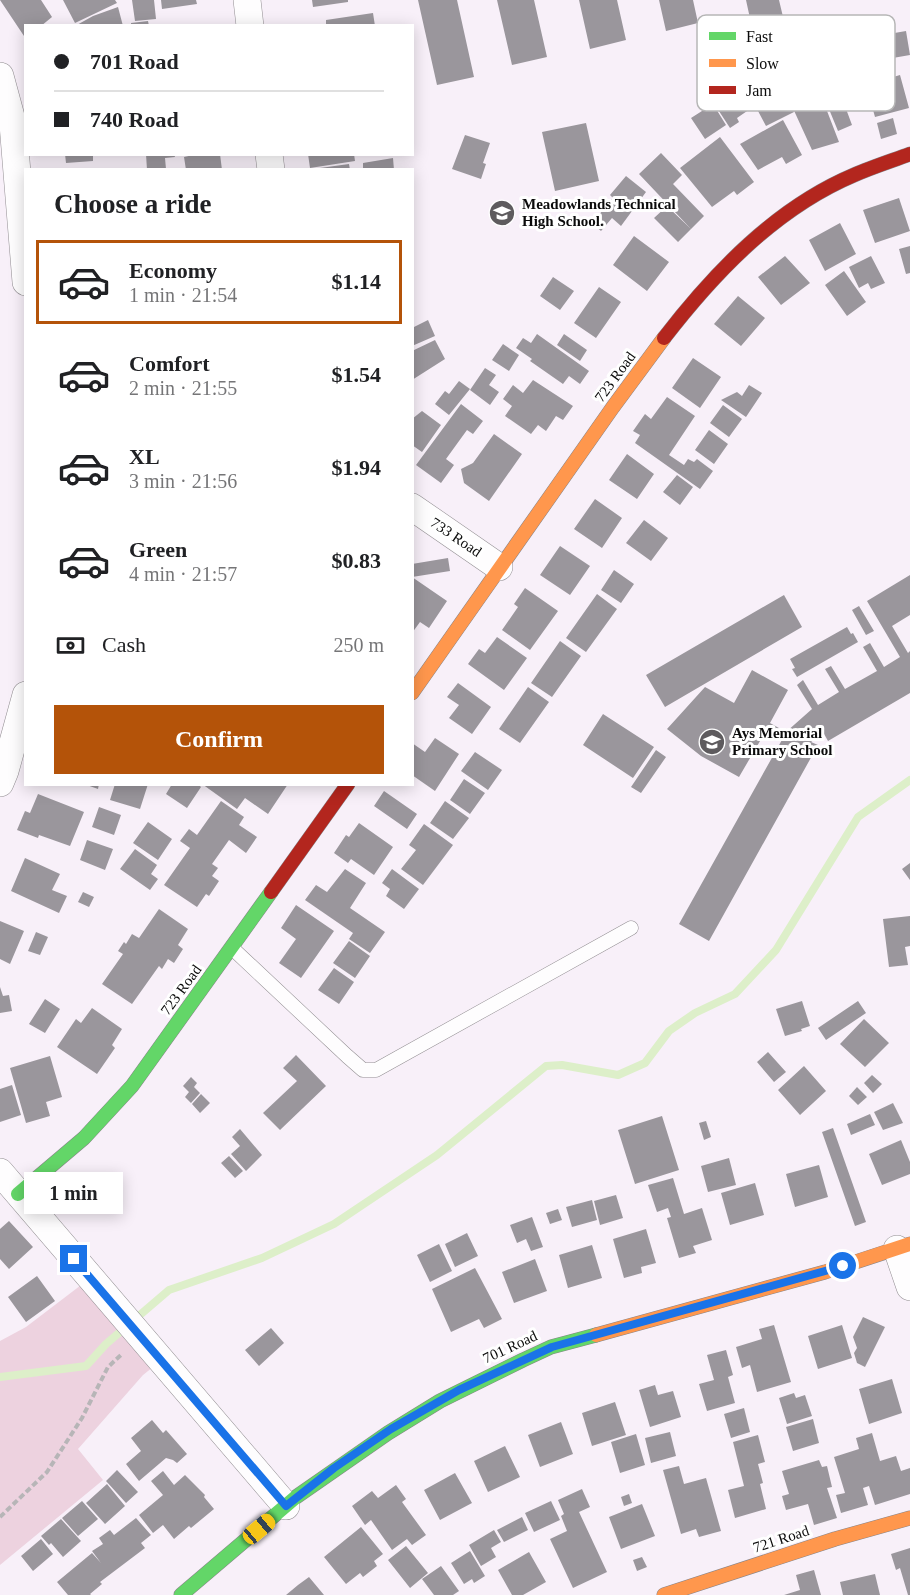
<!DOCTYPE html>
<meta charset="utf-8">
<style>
:root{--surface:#fff;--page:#f6f6f6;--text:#202124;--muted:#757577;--line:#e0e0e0;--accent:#b45309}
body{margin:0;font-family:"Times New Roman",serif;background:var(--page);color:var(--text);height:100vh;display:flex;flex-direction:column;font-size:22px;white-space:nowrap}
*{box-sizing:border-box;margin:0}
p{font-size:20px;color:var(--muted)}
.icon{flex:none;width:33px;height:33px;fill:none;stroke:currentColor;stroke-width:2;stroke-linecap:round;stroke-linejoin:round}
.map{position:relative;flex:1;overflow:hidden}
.panel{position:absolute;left:24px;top:168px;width:390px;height:618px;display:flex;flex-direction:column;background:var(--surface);border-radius:0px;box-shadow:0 3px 15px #0003}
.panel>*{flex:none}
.banner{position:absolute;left:24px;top:24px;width:390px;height:132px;border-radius:0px;box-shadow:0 3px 15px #0003;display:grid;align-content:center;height:132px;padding:0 30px;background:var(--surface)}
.end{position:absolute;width:27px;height:27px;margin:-14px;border:8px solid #1a73e8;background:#fff;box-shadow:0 0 0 3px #fff}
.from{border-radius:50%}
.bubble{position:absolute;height:42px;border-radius:0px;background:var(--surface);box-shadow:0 3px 15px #0003;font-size:20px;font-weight:800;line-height:42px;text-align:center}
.car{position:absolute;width:18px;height:36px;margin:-18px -9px;border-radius:8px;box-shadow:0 0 4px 2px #0007;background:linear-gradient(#f5c518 24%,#345 0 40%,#f5c518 0 76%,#345 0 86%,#f5c518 0)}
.banner b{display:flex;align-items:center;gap:21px;height:57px;font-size:22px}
.banner b+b{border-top:2px solid var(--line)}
.banner i{width:15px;height:15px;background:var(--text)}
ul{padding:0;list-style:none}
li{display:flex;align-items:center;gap:18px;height:84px;margin:0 12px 9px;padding:0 18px;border:3px solid transparent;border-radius:0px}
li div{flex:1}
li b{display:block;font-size:22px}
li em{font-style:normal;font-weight:800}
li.current{border-color:var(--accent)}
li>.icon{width:54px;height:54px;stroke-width:1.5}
h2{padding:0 30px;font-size:27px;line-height:72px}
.pay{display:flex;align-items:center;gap:15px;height:66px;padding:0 30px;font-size:22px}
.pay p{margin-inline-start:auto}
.primary-button{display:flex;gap:12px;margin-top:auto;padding:12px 30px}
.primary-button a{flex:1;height:69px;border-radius:0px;background:var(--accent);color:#fff;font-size:24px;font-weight:800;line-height:69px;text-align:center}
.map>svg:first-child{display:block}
.green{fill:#edd2df}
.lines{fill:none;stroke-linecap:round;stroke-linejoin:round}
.stream{stroke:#ddefc9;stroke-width:8}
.building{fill:#9a969c}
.lane-casing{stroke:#928e92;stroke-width:15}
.street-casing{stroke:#928e92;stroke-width:28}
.fast-casing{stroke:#888589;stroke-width:15}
.slow-casing{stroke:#888589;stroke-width:15}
.jam-casing{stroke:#888589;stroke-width:15}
.path{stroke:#b7b5b7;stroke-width:4;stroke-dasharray:6 3;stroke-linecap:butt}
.lane{stroke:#fefdfe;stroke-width:14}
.street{stroke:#fefdfe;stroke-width:27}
.fast{stroke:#63d668;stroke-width:14}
.slow{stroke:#ff974d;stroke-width:14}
.jam{stroke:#b3261e;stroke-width:14}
.route{stroke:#1a73e8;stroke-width:8}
.labels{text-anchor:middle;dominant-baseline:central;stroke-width:6;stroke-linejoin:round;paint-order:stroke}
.poi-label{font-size:15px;font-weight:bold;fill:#0b0b0b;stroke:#fff;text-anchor:start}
.street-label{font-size:15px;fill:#0b0b0b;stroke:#fff}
.key{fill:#fff;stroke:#b6b6b6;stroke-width:1.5}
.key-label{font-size:16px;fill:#0b0b0b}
</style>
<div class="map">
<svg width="910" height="1595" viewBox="0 0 910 1595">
<rect width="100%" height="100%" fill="#f8f0f9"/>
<path class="green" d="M89 1279 158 1363 143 1375 78 1449 103 1480 0 1565V1341L26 1327Z"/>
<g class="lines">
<path class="stream" d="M0 1377 86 1366 106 1344 169 1290 262 1258 334 1224 437 1155 546 1066 562 1065 618 1075 645 1063 669 1031 695 1013 735 994 776 950 858 817 910 780"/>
</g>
<path class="building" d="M0 0H41L52 17 41 26H26V39Z
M63 0H115L117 3 75 23Z
M132 0H154L156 19 135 21Z
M161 0H196L197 4 162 9Z
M312 0H348V2L313 7Z
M418 0H457L474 77 437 85Z
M497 0H534L547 57 512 65Z
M579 0H617L626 40 590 49Z
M659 0H693L698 23 666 31Z
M746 0H779L788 38 756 46Z
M118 7 123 26H75L93 16Z
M373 13 375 26H326V20Z
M148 21 149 26H131V23Z
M906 31 910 55 887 59 883 35Z
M798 63 810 86 800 91 802 94 807 104 822 98 839 142 812 150 775 69 784 64 786 69Z
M900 75 909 108 875 117 866 85Z
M839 90 852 125 838 131 824 97Z
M741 91 750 109 737 118 739 122 730 128 717 108Z
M786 97 794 112 766 126 758 111Z
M713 104 726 125 705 139 691 118Z
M893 118 897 134 881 139 877 123Z
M783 120 802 155 786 164 782 157 758 170 740 144Z
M586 123 599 181 555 191 542 132Z
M465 135 490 143 483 163 486 164 481 179 452 169Z
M720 137 754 182 737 195 734 191 712 207 680 168Z
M661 153 682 175 673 184 704 216 691 229 639 174Z
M65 154H93V161L66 163Z
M146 154H174L175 157 165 158 166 169 147 170Z
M198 154H220L222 170H186L184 157Z
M308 154H354L355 161 310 168Z
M393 158 394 170H363V163Z
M349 164 350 170H321L320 168Z
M626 176 646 192 621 226 612 218 601 231 592 223 613 198 610 195Z
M899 198 910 231 875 243 863 210Z
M667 206 691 229 678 242 654 218Z
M840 223 856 254 825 271 809 240Z
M634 236 669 262 647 291 613 265Z
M910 246V273L906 274 899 249Z
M785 256 810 283 781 305 758 277Z
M871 256 885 283 871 289 868 283 859 288 849 267Z
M844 271 866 302 847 316 825 285Z
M553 277 574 291 560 310 540 296Z
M599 287 621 302 596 338 574 323Z
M738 296 765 318 741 346 714 324Z
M428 320 435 336 412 346V328Z
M537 334 589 371 580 384 569 376 563 384 530 361 532 359 516 348 523 338 531 343Z
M564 334 587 350 580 361 557 345Z
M435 340 445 359 412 380V351Z
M503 344 519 355 509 371 492 360Z
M693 358 721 377 700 408 672 388Z
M485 368 496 375 489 385 499 392 490 405 470 390Z
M533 380 573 406 563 420 556 416 546 431 538 425 531 434 505 416 512 406 503 399 513 385 523 393Z
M459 381 470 389 449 415 435 404 445 391 449 394Z
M749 385 762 393 746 417 721 400 737 392 742 396Z
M667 397 695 416 669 455 684 465 688 459 694 462 697 459 713 471 700 489 635 443 640 435 633 431 645 414 651 419Z
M461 404 483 421 473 434 467 430 446 459 454 465 441 483 416 465Z
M723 405 742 419 729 437 710 423Z
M422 411 441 425 422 452 412 445V419Z
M709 430 728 444 714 464 695 450Z
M494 434 522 454 489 501 464 483 461 469 473 463Z
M627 454 654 474 637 499 609 480Z
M677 475 693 487 680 505 663 492Z
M595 499 622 518 602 548 574 529Z
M644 520 668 538 651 561 626 543Z
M560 546 590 566 570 595 540 575Z
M448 558 450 571 412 577V564Z
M614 570 634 584 621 603 601 590Z
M910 575V615L892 626 908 653 910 651V693L828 741 823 732 811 742 818 745 709 941 679 924 783 738 767 729 739 777 701 756 667 729 705 687 734 703 752 670 788 690 770 723 786 732 812 709 797 685 803 680 818 705 839 692 825 669 831 666 845 689 877 671 863 647 870 643 884 667 900 657 867 601Z
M412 577 447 601 429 628 420 622 412 633Z
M525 588 558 611 530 650 502 630 518 607 514 604Z
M597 594 617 609 586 652 566 638Z
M784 595 802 627 665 707 646 675Z
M859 606 874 631 866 635 852 610Z
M847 627 851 634 853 633 858 642 797 677 792 669 795 668 790 659Z
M497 637 527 658 504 690 468 664 479 649 485 653Z
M560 641 581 656 552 697 531 683Z
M458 683 491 707 472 734 449 718 459 705 447 697Z
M528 687 549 702 520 743 499 729Z
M603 714 654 747 633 778 583 745Z
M435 738 459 754 435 791 412 775V743L425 752Z
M656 750 666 757 641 793 631 787Z
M475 752 502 770 488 790 461 771Z
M464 779 485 793 470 814 450 800Z
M84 784H99L98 789Z
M115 784H148L140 809 110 800Z
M172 784H198L201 787 187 808 166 794Z
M202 784H288L268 814 245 798 237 809Z
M384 791 417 814 407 829 374 806Z
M38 794 84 812 70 846 39 835 38 838 17 830 25 811 30 813Z
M221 801 244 817 239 825 257 837 246 853 229 840 212 864 218 868 212 876 219 881 209 896 206 894 197 907 164 885 190 848 180 841 189 829 197 835Z
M445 801 469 818 453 839 430 823Z
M99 807 121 815 114 835 92 827Z
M148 822 172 839 158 860 133 843Z
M359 823 393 847 374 875 351 859 348 863 334 853 346 835 349 837Z
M424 824 453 845 423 885 401 869 416 850 409 845Z
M87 840 113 849 105 870 80 860Z
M135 849 157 865 151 874 158 879 150 890 120 869Z
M25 858 60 874 52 890 67 896 59 913 11 891Z
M910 863V880L902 869Z
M345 869 366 883 350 908 385 932 370 953 349 939 353 933 305 900 316 885 327 892Z
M392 869 419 889 404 909 386 896 390 889 382 883Z
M83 892 94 897 89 907 78 902Z
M296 905 334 931 301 978 279 963 296 939 281 928Z
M159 909 188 929 178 945 183 949 174 963 168 959 162 969 159 966 132 1004 102 984 123 954 118 951 124 942 126 944 132 934 139 938Z
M910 916V946L905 947 908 965 889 967 883 919Z
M0 921 24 931 10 964 0 959Z
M36 932 48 937 40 955 28 951Z
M349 941 370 956 355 978 333 963Z
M334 968 354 982 339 1004 318 990Z
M0 987 3 996 9 995 12 1011 0 1013Z
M45 999 60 1009 45 1033 29 1024Z
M802 1001 810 1026 801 1029 802 1031 785 1036 776 1009Z
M858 1001 866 1013 826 1040 818 1028Z
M92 1008 122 1029 112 1045 115 1048 97 1074 57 1047 76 1019 81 1023Z
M864 1019 889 1043 865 1067 840 1044Z
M768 1052 786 1072 774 1082 757 1062Z
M296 1055 326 1086 280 1130 263 1113 297 1081 283 1068Z
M50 1056 62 1097 46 1102 50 1116 26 1123 10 1068Z
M804 1066 826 1091 800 1115 778 1090Z
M872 1075 882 1084 873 1093 864 1083Z
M191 1077 197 1083 194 1087 200 1093 191 1103 185 1097 189 1092 183 1086Z
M12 1085 21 1115 0 1122V1089Z
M857 1087 867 1097 858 1105 849 1096Z
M201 1094 210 1103 200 1113 192 1104Z
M893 1103 903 1123 883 1130 874 1112Z
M870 1114 875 1125 851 1135 847 1124Z
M662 1116 679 1170 635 1184 618 1130Z
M706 1121 711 1137 704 1140 699 1123Z
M833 1128 866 1222 855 1226 822 1132Z
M240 1129 262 1155 246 1171 231 1154 240 1146 232 1137Z
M901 1140 910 1162V1174L882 1185 869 1154Z
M229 1156 243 1171 235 1178 221 1163Z
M729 1158 736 1185 708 1192 701 1166Z
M819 1165 828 1197 795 1207 786 1174Z
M673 1178 684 1214 702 1208 712 1240 693 1246 696 1253 679 1258 667 1218 671 1217 668 1208 657 1212 648 1185Z
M755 1183 764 1215 730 1225 721 1193Z
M616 1195 623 1218 600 1225 594 1201Z
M592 1200 597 1220 572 1227 566 1207Z
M558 1209 562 1220 550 1224 546 1213Z
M532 1217 543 1247 531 1251 526 1239 517 1243 510 1225Z
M9 1221 33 1247 9 1269 0 1259V1229Z
M646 1229 656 1263 641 1267 642 1273 624 1278 613 1239Z
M467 1233 478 1256 455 1267 445 1244Z
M439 1244 452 1271 430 1282 417 1255Z
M592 1245 602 1278 568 1288 559 1255Z
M535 1259 547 1291 514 1303 502 1272Z
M475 1268 502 1319 484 1328 479 1319 451 1332 432 1289Z
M37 1276 55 1301 26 1322 8 1297Z
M863 1317 885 1327 865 1367 857 1363 854 1353 857 1348 853 1337Z
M774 1325 791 1382 757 1392 750 1365 742 1368 736 1347 762 1339 759 1329Z
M842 1325 852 1358 818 1369 808 1336Z
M271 1328 284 1343 259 1366 245 1350Z
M726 1350 733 1375 728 1377 735 1403 707 1411 699 1384 714 1380 707 1355Z
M892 1379 902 1413 869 1424 859 1389Z
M655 1385 658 1395 673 1391 681 1417 650 1427 639 1390Z
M794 1393 796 1398 805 1395 812 1416 787 1424 779 1398Z
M615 1402 626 1435 592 1446 582 1413Z
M744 1408 750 1432 731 1438 724 1414Z
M813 1419 819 1443 793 1451 786 1427Z
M152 1420 163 1433 166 1430 187 1454 177 1463 173 1460 166 1458 139 1481 126 1464 141 1451 131 1438Z
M561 1422 573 1454 540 1467 528 1435Z
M670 1432 676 1456 651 1463 645 1438Z
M872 1433 880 1461 896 1456 901 1471 910 1468V1494L875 1505 869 1486 863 1488 868 1505 841 1513 836 1495 845 1493 834 1457 859 1449 856 1438Z
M636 1434 645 1465 620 1473 611 1442Z
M758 1435 765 1462 758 1464 763 1483 760 1484 766 1509 735 1518 728 1490 744 1486 733 1442Z
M505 1446 520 1477 488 1492 474 1461Z
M819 1460 822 1467 827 1466 832 1487 827 1488 837 1518 814 1525 808 1504 786 1510 782 1496 789 1494 782 1471Z
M679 1466 684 1484 706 1478 721 1531 699 1537 696 1529 681 1534 663 1470Z
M117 1470 138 1492 126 1503 106 1481Z
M163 1471 174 1485 185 1475 205 1495 204 1497 214 1509 191 1528 189 1526 174 1539 163 1525 153 1533 139 1515 163 1495 151 1481Z
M455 1473 472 1503 440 1520 424 1490Z
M107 1484 125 1506 105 1524 86 1503Z
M396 1485 406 1499 402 1502 426 1535 412 1545 407 1539 392 1550 371 1520 365 1525 352 1506 372 1491 378 1498Z
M582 1489 590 1507 579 1512 607 1572 573 1588 550 1539 567 1531 561 1516 564 1514 558 1500Z
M629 1494 632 1503 624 1506 621 1497Z
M82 1501 98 1519 78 1536 62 1518Z
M551 1501 560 1520 534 1532 525 1513Z
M642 1504 655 1536 621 1549 609 1517Z
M522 1517 528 1530 504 1542 497 1530Z
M136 1518 151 1535 141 1543 145 1548 100 1582 102 1584 90 1594 91 1595H68L57 1582 92 1553 101 1563 92 1551 103 1544 99 1538 110 1530 114 1535Z
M61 1519 81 1541 63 1557 51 1543 49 1545 41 1536Z
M361 1527 383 1554 374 1561 377 1566 363 1577 360 1573 346 1584 324 1557Z
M494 1530 501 1542 491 1548 496 1557 481 1566 469 1545Z
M41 1539 53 1554 33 1571 21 1556Z
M406 1546 428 1573 410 1588 388 1560Z
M910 1548V1595H908L900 1568 896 1570 891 1554Z
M470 1551 485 1576 474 1583 472 1579 464 1584 451 1563Z
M529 1552 546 1582 523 1595H512L498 1570Z
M642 1557 647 1567 637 1571 633 1560Z
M441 1566 459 1591 453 1595H434L422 1579Z
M814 1570 821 1595H784L800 1590 796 1575Z
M875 1574 880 1595H843L840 1582Z
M309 1577 324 1595H286L298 1585Z"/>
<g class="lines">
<g class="lane-casing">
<path id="lane" d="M232 948 347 1056 363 1070H376L631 928"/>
</g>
<g class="street-casing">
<path id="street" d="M247 0 250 26
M0 76 13 124 26 282
M269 154 271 170
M412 507 499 567
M0 783 5 771 26 695
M0 1172 286 1506
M897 1249 910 1287"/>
</g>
<g class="fast-casing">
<path id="fast" d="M18 1194 84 1138 132 1086 271 892
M181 1595 296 1497 388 1433 440 1401 523 1360 551 1347 596 1335"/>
</g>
<g class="slow-casing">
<path id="slow" d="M412 693 613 407 664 338
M596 1335 825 1272 910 1244
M664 1595 835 1539 910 1518"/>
</g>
<g class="jam-casing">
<path id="jam" d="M664 338C715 272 776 208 854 175 872 167 891 161 910 154
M271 892 348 784"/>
</g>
<path class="path" d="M0 1517 47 1472 82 1418 108 1367 122 1354"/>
<use href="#lane" class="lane"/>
<use href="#street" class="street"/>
<use href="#fast" class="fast"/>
<use href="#slow" class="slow"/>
<use href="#jam" class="jam"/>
</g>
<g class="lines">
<path class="route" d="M74 1259 286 1506 334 1468 391 1429 459 1390 552 1347 843 1266"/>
</g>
<defs>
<g id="school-disc" transform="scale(1.35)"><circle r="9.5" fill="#5e5b5e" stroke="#fff"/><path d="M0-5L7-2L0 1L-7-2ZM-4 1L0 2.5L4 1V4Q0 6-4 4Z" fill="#fff"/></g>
</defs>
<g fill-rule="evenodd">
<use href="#school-disc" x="502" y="213"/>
<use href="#school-disc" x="712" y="742"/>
</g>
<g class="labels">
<g class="poi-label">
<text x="522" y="204">Meadowlands Technical<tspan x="522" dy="17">High School.</tspan></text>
<text x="732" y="733">Ays Memorial<tspan x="732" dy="17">Primary School</tspan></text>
</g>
<g class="street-label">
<text transform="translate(615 377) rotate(-54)">723 Road</text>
<text transform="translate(456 537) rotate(34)">733 Road</text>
<text transform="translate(181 990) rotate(-54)">723 Road</text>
<text transform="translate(510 1347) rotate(-25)">701 Road</text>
<text transform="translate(781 1539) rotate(-18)">721 Road</text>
</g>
</g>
<rect x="697" y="15" width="198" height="96" rx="9" class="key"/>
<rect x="709" y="32" width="27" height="8" fill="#63d668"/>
<rect x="709" y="59" width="27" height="8" fill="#ff974d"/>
<rect x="709" y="86" width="27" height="8" fill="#b3261e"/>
<g class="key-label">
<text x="746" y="42">Fast</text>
<text x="746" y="69">Slow</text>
<text x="746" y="96">Jam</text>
</g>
</svg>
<i class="end from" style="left:843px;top:1266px"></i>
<i class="end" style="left:74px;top:1259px"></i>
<div class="bubble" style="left:24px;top:1172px;width:99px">1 min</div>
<i class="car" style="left:259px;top:1529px;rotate:50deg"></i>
<div class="banner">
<b><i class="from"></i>701 Road</b>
<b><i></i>740 Road</b>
</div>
<section class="panel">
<h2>Choose a ride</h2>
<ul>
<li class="current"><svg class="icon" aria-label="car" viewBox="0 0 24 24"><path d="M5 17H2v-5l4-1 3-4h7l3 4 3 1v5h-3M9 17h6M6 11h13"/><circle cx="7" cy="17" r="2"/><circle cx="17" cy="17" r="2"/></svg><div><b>Economy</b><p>1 min · 21:54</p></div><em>$1.14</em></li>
<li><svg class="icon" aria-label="car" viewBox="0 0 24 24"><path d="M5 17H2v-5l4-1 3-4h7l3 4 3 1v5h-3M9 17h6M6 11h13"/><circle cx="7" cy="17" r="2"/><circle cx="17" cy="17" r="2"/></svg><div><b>Comfort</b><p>2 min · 21:55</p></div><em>$1.54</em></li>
<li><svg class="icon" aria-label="car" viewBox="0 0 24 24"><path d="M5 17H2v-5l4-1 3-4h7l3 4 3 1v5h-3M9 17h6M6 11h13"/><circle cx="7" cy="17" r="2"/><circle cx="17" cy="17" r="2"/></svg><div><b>XL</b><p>3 min · 21:56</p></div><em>$1.94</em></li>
<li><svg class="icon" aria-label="car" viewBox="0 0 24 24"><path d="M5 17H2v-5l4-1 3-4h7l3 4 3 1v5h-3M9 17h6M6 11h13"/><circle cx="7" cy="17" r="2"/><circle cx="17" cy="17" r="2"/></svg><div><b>Green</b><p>4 min · 21:57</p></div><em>$0.83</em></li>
</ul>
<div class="pay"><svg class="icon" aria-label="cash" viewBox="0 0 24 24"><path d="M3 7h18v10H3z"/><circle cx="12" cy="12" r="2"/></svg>Cash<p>250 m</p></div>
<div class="primary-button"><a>Confirm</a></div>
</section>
</div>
